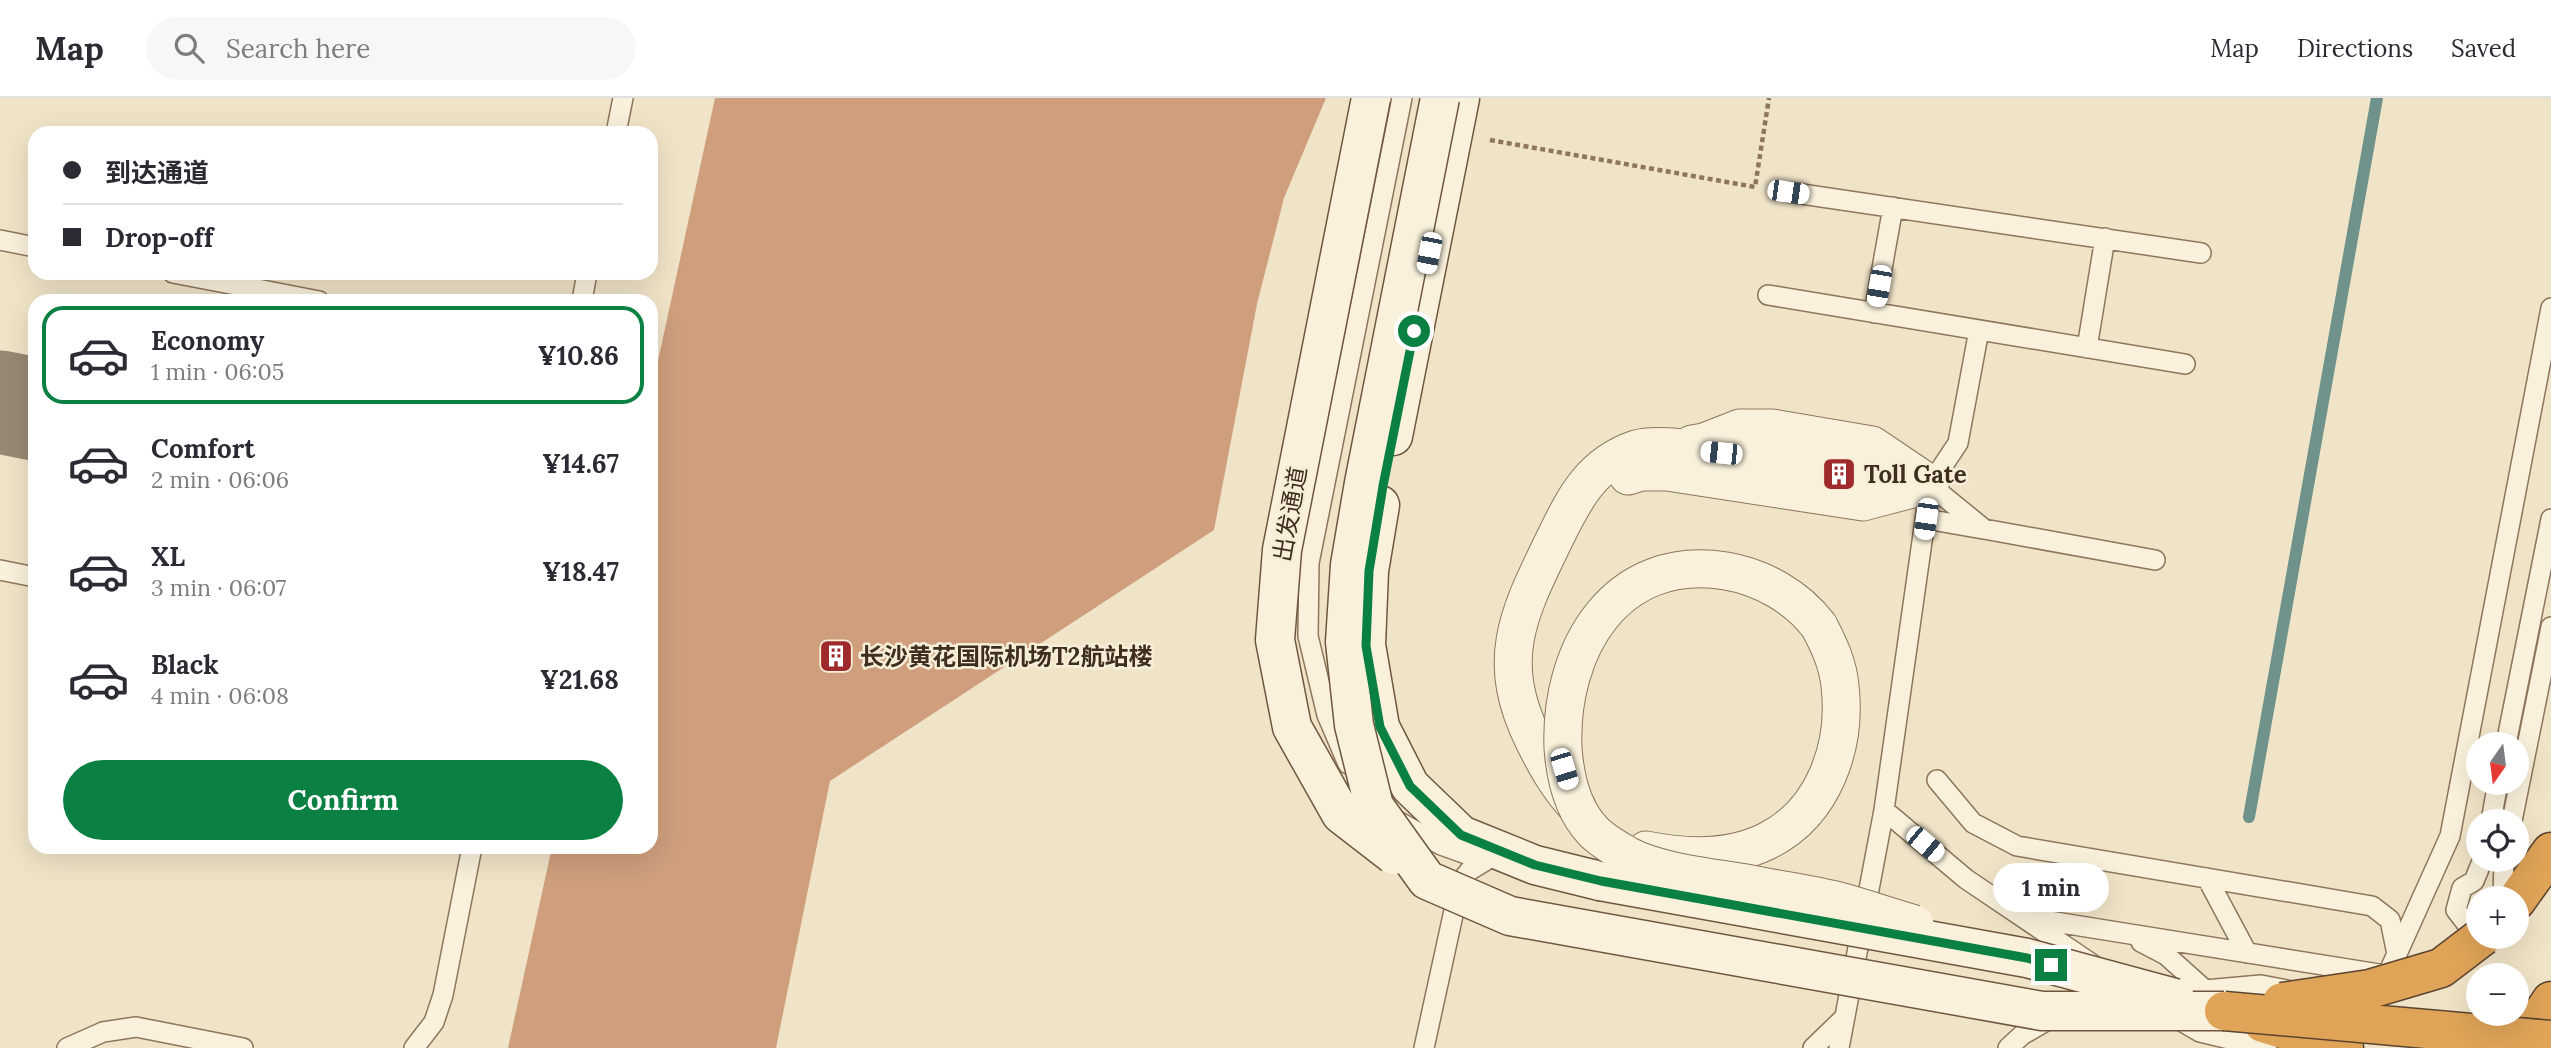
<!DOCTYPE html>
<meta charset="utf-8">
<style>
:root{--surface:#fff;--page:#f7f7f7;--text:#2b2b33;--muted:#7c7c81;--line:#e1e1e2;--accent:#0b8043}
body{margin:0;font-family:Lora,"Noto Sans SC",serif;background:var(--page);color:var(--text);height:100vh;display:flex;flex-direction:column;font-size:26px;white-space:nowrap}
*{box-sizing:border-box;margin:0}
p{font-size:23px;color:var(--muted)}
.icon{flex:none;width:38px;height:38px;fill:none;stroke:currentColor;stroke-width:2;stroke-linecap:round;stroke-linejoin:round}
.map{position:relative;flex:1;overflow:hidden}
.side{position:absolute;left:28px;top:196px;width:630px;height:560px;display:flex;flex-direction:column;background:var(--surface);border-radius:21px;box-shadow:0 7px 28px #0002}
.side>*{flex:none}
.banner{position:absolute;left:28px;top:28px;width:630px;height:154px;border-radius:21px;box-shadow:0 7px 28px #0002;display:grid;align-content:center;height:154px;padding:0 35px;background:var(--surface)}
.needle{width:46px;rotate:194deg}
.tools{position:absolute;left:2466px;top:634px;display:grid;gap:14px}
.tools a{display:grid;place-items:center;width:63px;height:63px;border-radius:50%;background:var(--surface);box-shadow:0 7px 28px #0002;font-size:35px}
.end{position:absolute;width:32px;height:32px;margin:-16px;border:9px solid #0b8043;background:#fff;box-shadow:0 0 0 4px #fff}
.from{border-radius:50%}
.bubble{position:absolute;height:49px;border-radius:24px;background:var(--surface);box-shadow:0 7px 28px #0002;font-size:23px;font-weight:700;line-height:49px;text-align:center}
.car{position:absolute;width:21px;height:42px;margin:-21px -10px;border-radius:9px;box-shadow:0 0 5px 2px #0007;background:linear-gradient(#fff 24%,#345 0 40%,#fff 0 76%,#345 0 86%,#fff 0)}
.banner b{display:flex;align-items:center;gap:24px;height:66px;font-size:26px}
.banner b+b{border-top:2px solid var(--line)}
.banner i{width:18px;height:18px;background:var(--text)}
ul{padding:12px 0 0;list-style:none}
li{display:flex;align-items:center;gap:21px;height:98px;margin:0 14px 10px;padding:0 21px;border:4px solid transparent;border-radius:21px}
li div{flex:1}
li b{display:block;font-size:26px}
li em{font-style:normal;font-weight:700}
li.on{border-color:var(--accent)}
li>.icon{width:63px;height:63px;stroke-width:1.5}
.primary-button{display:flex;gap:14px;margin-top:auto;padding:14px 35px}
.primary-button a{flex:1;height:80px;border-radius:42px;background:var(--accent);color:#fff;font-size:28px;font-weight:700;line-height:80px;text-align:center}
header{display:flex;align-items:center;gap:42px;box-sizing:border-box;height:98px;padding:0 35px;background:var(--surface);border-bottom:2px solid var(--line)}
header strong{font-size:33px}
nav{display:flex;gap:38px;margin-inline-start:auto;font-size:24px}
.search{width:490px;height:63px;background:var(--page);display:flex;align-items:center;gap:18px;box-sizing:border-box;padding:0 24px;border-radius:38px;color:var(--muted);font-size:26px}
.map>svg:first-child{display:block}
.lines{fill:none;stroke-linecap:round;stroke-linejoin:round}
.stream{stroke:#6f938a;stroke-width:12}
.taxiway{stroke:#968974;stroke-width:103}
.building{fill:#cf9f7d}
.lane-casing{stroke:#8d765c;stroke-width:22}
.street-casing{stroke:#8d765c;stroke-width:39}
.secondary-casing{stroke:#6f573f;stroke-width:41}
.highway-casing{stroke:#5b4430;stroke-width:41}
.path{stroke:#8d765c;stroke-width:4.5;stroke-dasharray:5 3.5;stroke-linecap:butt}
.lane{stroke:#faf1dc;stroke-width:19}
.street{stroke:#faf1dc;stroke-width:37}
.secondary{stroke:#faf1dc;stroke-width:38}
.highway{stroke:#e0a458;stroke-width:38}
.street-bridge-casing{stroke:#8d765c;stroke-width:39;stroke-linecap:butt}
.secondary-bridge-casing{stroke:#6f573f;stroke-width:41;stroke-linecap:butt}
.highway-bridge-casing{stroke:#5b4430;stroke-width:41;stroke-linecap:butt}
.street-bridge{stroke:#faf1dc;stroke-width:37}
.secondary-bridge{stroke:#faf1dc;stroke-width:38}
.highway-bridge{stroke:#e0a458;stroke-width:38}
.route{stroke:#0b8043;stroke-width:9}
.labels{text-anchor:middle;dominant-baseline:central;stroke-width:5;stroke-linejoin:round;paint-order:stroke}
.poi-label{font-size:24px;font-weight:bold;fill:#3d2e20;stroke:#f7eed8;text-anchor:start}
.street-label{font-size:24px;fill:#3d2e20;stroke:#f7eed8}
</style>
<header>
<strong>Map</strong>
<div class="search"><svg class="icon" aria-label="search" viewBox="0 0 24 24"><circle cx="10" cy="10" r="6"/><path d="M15 15l6 6"/></svg>Search here</div>
<nav><a>Map</a><a>Directions</a><a>Saved</a></nav>
</header>
<div class="map">
<svg width="2551" height="950" viewBox="0 0 2551 950">
<rect width="100%" height="100%" fill="#f0e4c8"/>
<g class="lines">
<path class="stream" d="M2249 719 2377 0"/>
<path class="taxiway" d="M0 304 35 311"/>
</g>
<path class="building" d="M715 0H1326L1284 100 1257 206 1214 432 830 683 776 950H508L552 749H651V295Z"/>
<g class="lines">
<g class="lane-casing">
<path id="lane" d="M616 35 623 0
M1788 94 2201 155
M0 142 35 149
M173 175 319 203
M1768 197 2185 266
M582 203 587 175
M1874 215 1893 109
M2087 250 2105 140
M1930 387 1984 431 2155 462
M1926 421 1983 431
M0 472 35 479
M2506 646 2551 421
M1348 666 1327 617 1308 538 1309 465 1402 0
M1937 682 1973 725 2017 748 2372 808 2390 822 2397 856
M1884 712 1966 781 2092 866
M1396 722 1441 747 1469 757
M2491 723 2498 684
M2512 723 2551 529
M2207 780 2247 855
M2503 800 2504 761
M2028 818 2049 823 2385 877
M2478 822 2466 825 2456 812 2462 790 2474 783 2483 761
M2141 844 2166 857 2205 892 2261 887 2297 894
M2385 889 2387 878 2450 738 2551 210
M2166 893 2205 892 2230 905
M2176 920 2200 934 2267 950
M67 950 103 934 136 929 243 950
M414 950 434 924 443 897 472 749
M1424 950 1460 785 1470 772 1485 763
M1813 950 1844 920
M1839 950 1884 712 1930 387 1958 345 1979 232
M2008 950 2022 937 2053 919"/>
</g>
<g class="street-casing">
<path id="street" d="M1692 346 1704 344 1740 330H1772L1872 347 1921 380
M1628 378 1641 374H1667L1863 404 1916 390
M1577 709C1558 689 1546 667 1534 643 1493 561 1519 514 1556 438 1575 399 1592 366 1636 351 1656 345 1689 351 1710 354 1784 362 1857 374 1930 387
M1646 752C1686 760 1729 762 1767 743 1824 715 1847 648 1840 588 1838 566 1829 547 1819 528"/>
</g>
<g class="secondary-casing">
<path id="secondary" d="M1393 338 1460 0
M1380 407 1369 473 1366 547 1380 629 1410 688 1461 737 1535 767 1600 783"/>
</g>
<g class="highway-casing">
<path id="highway" d="M2516 803 2551 754
M2263 925 2344 950
M2520 950 2551 903"/>
</g>
<path class="path" d="M1490 42 1755 89 1769 0"/>
<use href="#lane" class="lane"/>
<use href="#street" class="street"/>
<use href="#secondary" class="secondary"/>
<use href="#highway" class="highway"/>
<g class="street-bridge-casing">
<path id="street-bridge" d="M1819 528C1797 499 1762 479 1726 473 1616 455 1559 551 1563 650 1565 678 1572 711 1593 733 1601 742 1617 751 1627 757 1661 775 1713 779 1751 786 1780 792 1811 796 1839 803 1865 810 1890 819 1915 826"/>
</g>
<g class="secondary-bridge-casing">
<path id="secondary-bridge" d="M1371 0 1282 452 1275 542 1292 629 1341 716 1394 757
M1440 0 1364 385 1350 467 1345 544 1354 627 1374 708 1427 782 1510 818 2042 913H2224
M1600 783 2027 860 2175 900"/>
</g>
<g class="highway-bridge-casing">
<path id="highway-bridge" d="M2282 904 2370 891 2441 870 2483 838
M2224 913 2551 942"/>
</g>
<use href="#street-bridge" class="street-bridge"/>
<use href="#secondary-bridge" class="secondary-bridge"/>
<use href="#highway-bridge" class="highway-bridge"/>
</g>
<g class="lines">
<path class="route" d="M1414 233 1383 388 1369 473 1366 548 1380 629 1410 688 1461 737 1535 767 1601 783 2027 860 2051 867"/>
</g>
<defs>
<g id="building-square" transform="scale(1.75)"><rect x="-9" y="-9" width="18" height="18" rx="4" fill="#9e2a2b" stroke="#f7eed8"/><path d="M-4-6H4V6H1V3H-1V6H-4ZM-2.5-4.3h1.7v1.8h-1.7ZM.8-4.3h1.7v1.8H.8ZM-2.5-1h1.7V.8h-1.7ZM.8-1h1.7V.8H.8Z" fill="#fff"/></g>
</defs>
<g fill-rule="evenodd">
<use href="#building-square" x="1839" y="376"/>
<use href="#building-square" x="836" y="558"/>
</g>
<g class="labels">
<g class="poi-label">
<text x="1864" y="376">Toll Gate</text>
<text x="860" y="558">长沙黄花国际机场T2航站楼</text>
</g>
<g class="street-label">
<text transform="translate(1290 416) rotate(-80)">出发通道</text>
</g>
</g>
</svg>
<div class="tools">
<a><svg class="needle" viewBox="-14 -14 28 28"><path d="M0-13l5 13h-10z" fill="#e53935"/><path d="M0 13l5-13h-10z" fill="#7c7c81"/></svg></a>
<a><svg class="icon" aria-label="locate" viewBox="0 0 24 24"><circle cx="12" cy="12" r="6"/><path d="M12 2v4M12 18v4M2 12h4M18 12h4"/></svg></a>
<a>+</a>
<a>−</a>
</div>
<i class="end from" style="left:1414px;top:233px"></i>
<i class="end" style="left:2051px;top:867px"></i>
<div class="bubble" style="left:1993px;top:765px;width:116px">1 min</div>
<i class="car" style="left:1788px;top:94px;rotate:98deg"></i>
<i class="car" style="left:1429px;top:155px;rotate:191deg"></i>
<i class="car" style="left:1879px;top:188px;rotate:190deg"></i>
<i class="car" style="left:1721px;top:355px;rotate:276deg"></i>
<i class="car" style="left:1926px;top:421px;rotate:188deg"></i>
<i class="car" style="left:1564px;top:671px;rotate:163deg"></i>
<i class="car" style="left:1925px;top:746px;rotate:130deg"></i>
<div class="banner">
<b><i class="from"></i>到达通道</b>
<b><i></i>Drop-off</b>
</div>
<section class="side">
<ul>
<li class="on"><svg class="icon" aria-label="car" viewBox="0 0 24 24"><path d="M5 17H2v-5l4-1 3-4h7l3 4 3 1v5h-3M9 17h6M6 11h13"/><circle cx="7" cy="17" r="2"/><circle cx="17" cy="17" r="2"/></svg><div><b>Economy</b><p>1 min · 06:05</p></div><em>¥10.86</em></li>
<li><svg class="icon" aria-label="car" viewBox="0 0 24 24"><path d="M5 17H2v-5l4-1 3-4h7l3 4 3 1v5h-3M9 17h6M6 11h13"/><circle cx="7" cy="17" r="2"/><circle cx="17" cy="17" r="2"/></svg><div><b>Comfort</b><p>2 min · 06:06</p></div><em>¥14.67</em></li>
<li><svg class="icon" aria-label="car" viewBox="0 0 24 24"><path d="M5 17H2v-5l4-1 3-4h7l3 4 3 1v5h-3M9 17h6M6 11h13"/><circle cx="7" cy="17" r="2"/><circle cx="17" cy="17" r="2"/></svg><div><b>XL</b><p>3 min · 06:07</p></div><em>¥18.47</em></li>
<li><svg class="icon" aria-label="car" viewBox="0 0 24 24"><path d="M5 17H2v-5l4-1 3-4h7l3 4 3 1v5h-3M9 17h6M6 11h13"/><circle cx="7" cy="17" r="2"/><circle cx="17" cy="17" r="2"/></svg><div><b>Black</b><p>4 min · 06:08</p></div><em>¥21.68</em></li>
</ul>
<div class="primary-button"><a>Confirm</a></div>
</section>
</div>
